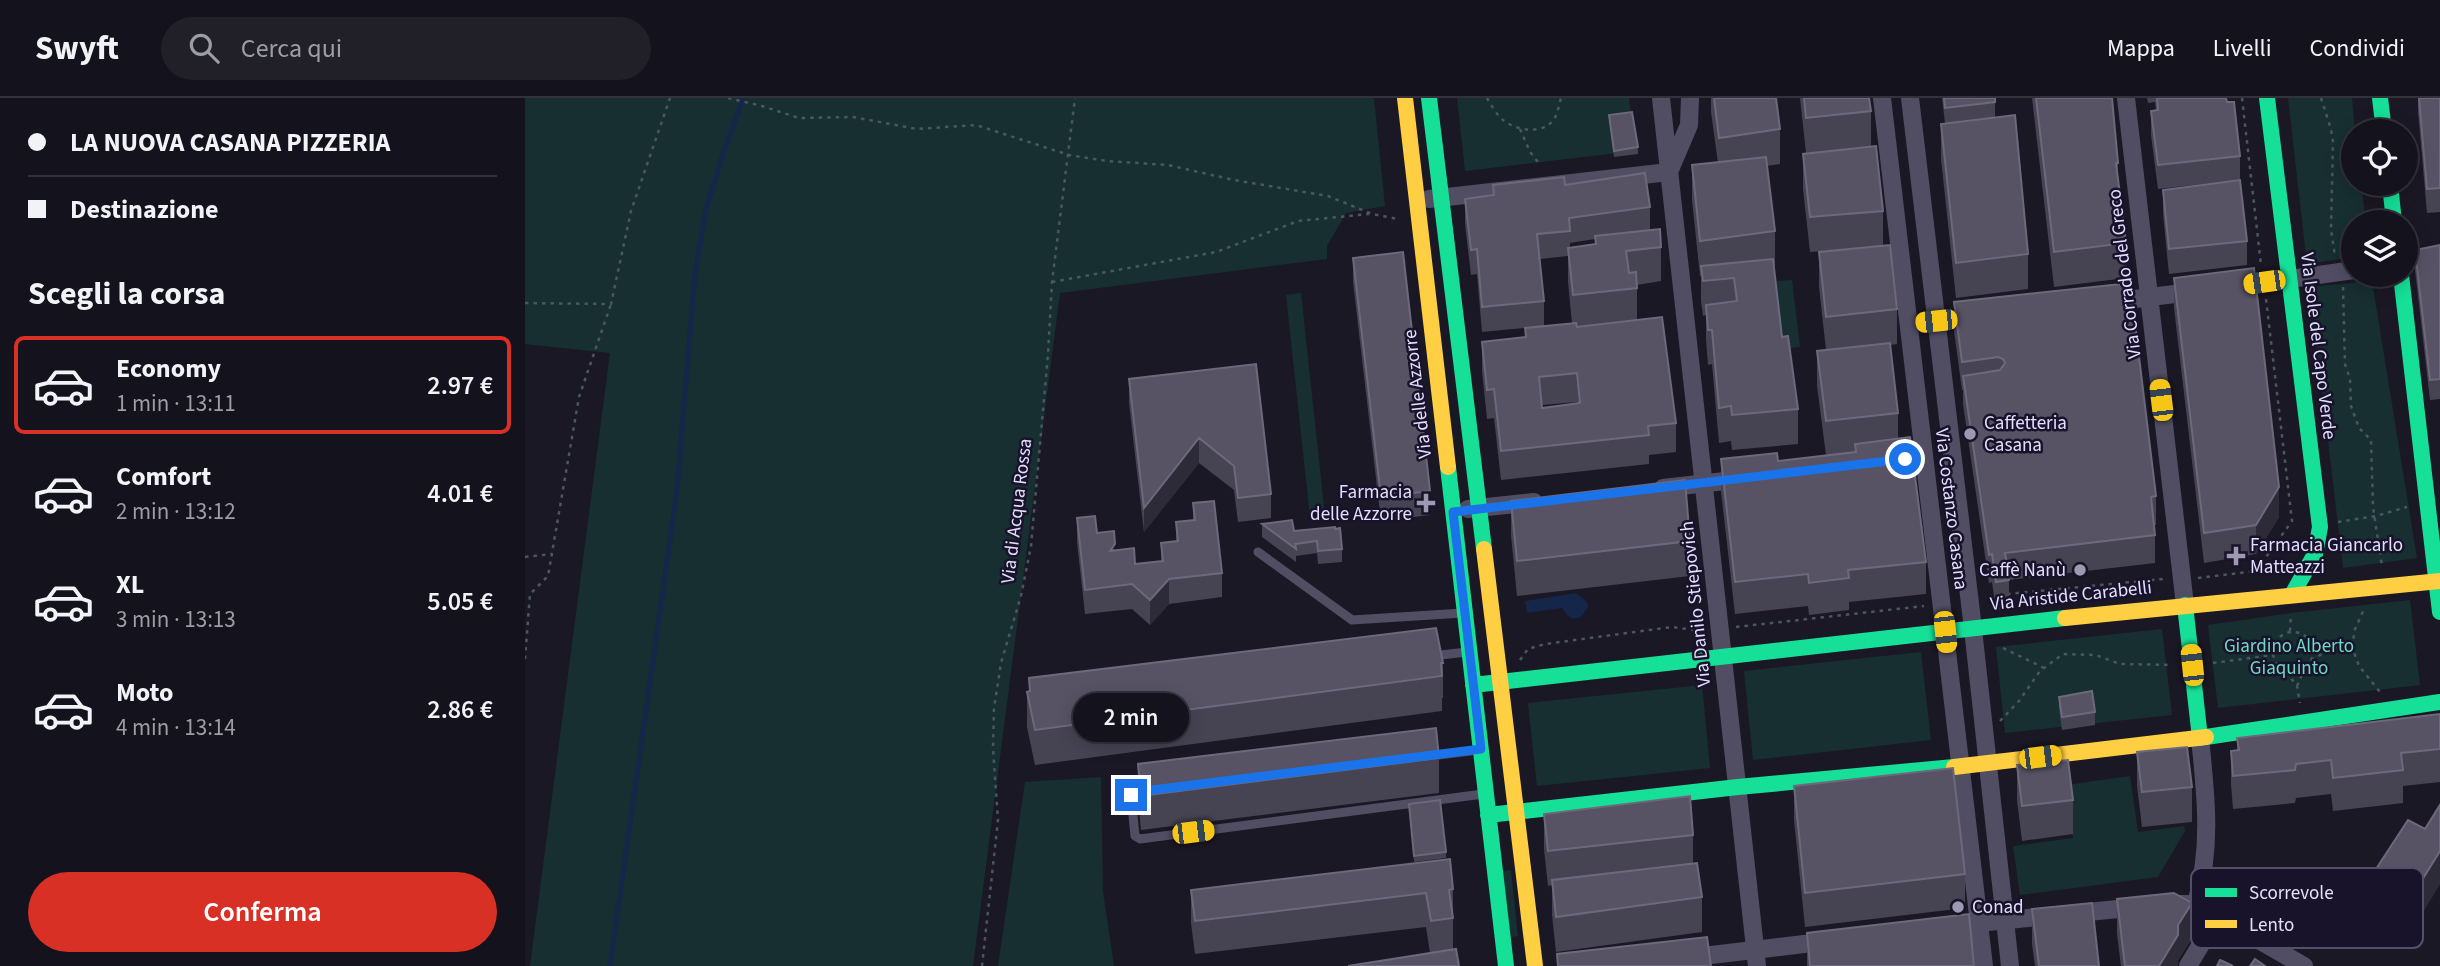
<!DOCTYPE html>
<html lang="it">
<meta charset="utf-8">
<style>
:root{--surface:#14121c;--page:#212029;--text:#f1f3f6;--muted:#9d9ea3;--line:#33323b;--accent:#d93025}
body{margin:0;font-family:"Source Sans 3",sans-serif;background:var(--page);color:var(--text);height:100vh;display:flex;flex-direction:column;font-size:26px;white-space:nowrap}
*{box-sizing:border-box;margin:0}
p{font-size:23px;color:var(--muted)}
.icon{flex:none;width:38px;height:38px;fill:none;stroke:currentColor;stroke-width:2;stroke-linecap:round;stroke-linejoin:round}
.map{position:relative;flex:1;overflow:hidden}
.details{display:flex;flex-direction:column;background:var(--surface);width:525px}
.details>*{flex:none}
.top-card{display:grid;align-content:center;height:154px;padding:0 28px;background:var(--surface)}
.tools{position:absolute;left:1816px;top:21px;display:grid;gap:14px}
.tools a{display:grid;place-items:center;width:77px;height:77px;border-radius:50%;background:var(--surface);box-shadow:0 4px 18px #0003,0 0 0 2px var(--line);font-size:35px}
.end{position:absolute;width:32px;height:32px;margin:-16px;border:9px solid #1a73e8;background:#fff;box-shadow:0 0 0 4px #fff}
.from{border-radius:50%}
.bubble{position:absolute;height:49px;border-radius:24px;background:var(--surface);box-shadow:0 4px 18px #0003,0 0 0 2px var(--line);font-size:23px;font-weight:600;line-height:49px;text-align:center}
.car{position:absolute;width:21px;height:42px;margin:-21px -10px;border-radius:9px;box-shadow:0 0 5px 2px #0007;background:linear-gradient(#f5c518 24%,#345 0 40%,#f5c518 0 76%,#345 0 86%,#f5c518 0)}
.top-card b{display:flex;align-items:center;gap:24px;height:66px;font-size:26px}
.top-card b+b{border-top:2px solid var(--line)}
.top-card i{width:18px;height:18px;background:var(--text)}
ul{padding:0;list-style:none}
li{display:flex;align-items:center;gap:21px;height:98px;margin:0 14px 10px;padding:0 14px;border:4px solid transparent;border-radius:10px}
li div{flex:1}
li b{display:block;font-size:26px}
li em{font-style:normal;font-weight:600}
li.current{border-color:var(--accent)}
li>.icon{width:63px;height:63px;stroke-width:1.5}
h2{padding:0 28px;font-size:32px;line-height:84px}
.primary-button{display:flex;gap:14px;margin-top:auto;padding:14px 28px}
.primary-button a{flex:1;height:80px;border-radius:42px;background:var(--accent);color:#fff;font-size:28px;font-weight:600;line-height:80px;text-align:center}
header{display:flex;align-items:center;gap:42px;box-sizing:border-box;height:98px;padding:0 35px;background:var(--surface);border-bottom:2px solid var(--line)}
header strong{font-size:33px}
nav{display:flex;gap:38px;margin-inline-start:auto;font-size:24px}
.search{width:490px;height:63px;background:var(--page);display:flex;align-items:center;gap:18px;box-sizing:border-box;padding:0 24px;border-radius:38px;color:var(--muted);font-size:26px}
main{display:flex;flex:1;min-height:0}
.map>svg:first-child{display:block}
.green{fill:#172f31}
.water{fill:#142649}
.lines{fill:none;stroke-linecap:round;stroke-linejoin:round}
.stream{stroke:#142649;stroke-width:5}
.path{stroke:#4b5663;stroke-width:2.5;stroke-dasharray:3.5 5;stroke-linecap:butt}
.lane{stroke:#514e64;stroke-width:9}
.street{stroke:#514e64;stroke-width:18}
.fast{stroke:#16e098;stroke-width:16}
.slow{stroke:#ffcf43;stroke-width:16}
.wall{fill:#464353;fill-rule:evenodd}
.shaded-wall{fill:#2e2b39}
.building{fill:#575365;stroke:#6d697d;stroke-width:2;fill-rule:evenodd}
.route{stroke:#1a73e8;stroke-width:9}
.poi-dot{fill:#9d99b1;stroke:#18132a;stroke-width:2.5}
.labels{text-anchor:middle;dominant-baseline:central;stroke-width:5;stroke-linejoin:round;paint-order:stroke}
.street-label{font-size:19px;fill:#e3defd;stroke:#18132a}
.poi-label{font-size:19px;fill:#e3defd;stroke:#18132a;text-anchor:start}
.park-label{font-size:19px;fill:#6ed9c2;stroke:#18132a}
.key{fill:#18132a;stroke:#555069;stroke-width:2}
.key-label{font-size:19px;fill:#e3defd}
</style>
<header>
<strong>Swyft</strong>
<div class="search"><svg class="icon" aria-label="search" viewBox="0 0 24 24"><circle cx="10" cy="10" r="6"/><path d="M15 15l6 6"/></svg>Cerca qui</div>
<nav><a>Mappa</a><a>Livelli</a><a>Condividi</a></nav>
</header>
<main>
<section class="details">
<div class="top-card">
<b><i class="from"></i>LA NUOVA CASANA PIZZERIA</b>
<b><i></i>Destinazione</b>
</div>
<h2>Scegli la corsa</h2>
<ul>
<li class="current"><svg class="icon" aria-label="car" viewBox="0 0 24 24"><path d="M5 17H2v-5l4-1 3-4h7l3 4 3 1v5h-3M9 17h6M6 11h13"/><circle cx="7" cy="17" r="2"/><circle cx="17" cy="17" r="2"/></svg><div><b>Economy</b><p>1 min · 13:11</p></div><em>2.97 €</em></li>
<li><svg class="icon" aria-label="car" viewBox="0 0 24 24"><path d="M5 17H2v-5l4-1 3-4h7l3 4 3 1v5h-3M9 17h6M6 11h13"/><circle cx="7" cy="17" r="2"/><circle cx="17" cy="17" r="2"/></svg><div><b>Comfort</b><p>2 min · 13:12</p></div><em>4.01 €</em></li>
<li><svg class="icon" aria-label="car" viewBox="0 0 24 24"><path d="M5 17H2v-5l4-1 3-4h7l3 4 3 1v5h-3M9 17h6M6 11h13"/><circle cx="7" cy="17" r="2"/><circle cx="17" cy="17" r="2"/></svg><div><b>XL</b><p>3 min · 13:13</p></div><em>5.05 €</em></li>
<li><svg class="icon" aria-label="car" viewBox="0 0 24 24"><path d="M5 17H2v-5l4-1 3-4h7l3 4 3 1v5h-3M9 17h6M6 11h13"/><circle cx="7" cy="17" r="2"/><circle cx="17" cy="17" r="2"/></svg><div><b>Moto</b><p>4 min · 13:14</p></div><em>2.86 €</em></li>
</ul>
<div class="primary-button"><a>Conferma</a></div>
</section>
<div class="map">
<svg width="1915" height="868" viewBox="0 0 1915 868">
<rect width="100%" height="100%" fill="#1b1825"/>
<path class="green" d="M0 0H849L860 108 821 115 802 148V161L535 195 448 868H5L85 255 0 246Z
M932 0H1104L1110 53 940 73Z
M1763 0H1827L1830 33 1829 86H1836L1841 124H1829V159L1782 166Z
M1267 182 1275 249 1258 251 1251 183Z
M1847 183 1892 460 1818 470 1785 189Z
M776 195 800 418 785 419 761 197Z
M1885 502 1895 587 1693 610 1683 527 1766 515Z
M1637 531 1647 617 1480 635 1471 549Z
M1396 554 1406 642 1228 662 1219 573Z
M1177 587 1185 670 1012 688 1003 605Z
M1605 678 1613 734 1659 728 1660 733 1633 779 1495 797 1488 748 1548 740 1541 687Z
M576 679 578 794 589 868H473L500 684Z
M986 772 993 838 985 839 977 773Z"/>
<path class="water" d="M1051 495 1062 504 1063 509 1056 519C1046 523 1042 518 1037 510L1002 515 1000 503Z"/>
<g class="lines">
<path class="stream" d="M85 868 152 392 170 176 181 111 198 56 218 0"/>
<path class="path" d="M203 0 237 8 274 20 328 19 392 31 451 27 544 57 582 63 643 67 709 82 803 98 847 116 873 121
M962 0C966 7 972 17 978 22 991 33 1019 37 1029 21 1033 16 1034 6 1036 0
M1717 0 1736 167
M1796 0 1806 31 1808 44 1806 132 1810 158
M995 31 1005 54 1013 64
M527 184 691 154 773 123 844 116
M1818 189 1820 266 1825 281 1826 308 1834 330 1846 342 1848 409 1857 468
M0 205 86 206 106 113 145 0
M1813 424 1851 418 1882 409
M0 459 27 456
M1673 480 1731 473 1767 423 1741 201
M1482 496 1638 481
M1211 529 1399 508
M1765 533 1766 516
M1748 554a20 20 0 1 1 40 0a20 20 0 1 1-40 0Z
M1785 544 1808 550
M1827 549 1830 531 1840 509
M1478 550 1519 570
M0 561 5 496 23 478 54 299 86 206
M995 562 1003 551 1020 546 1147 529 1177 533
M1786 562 1808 550 1827 549 1834 568 1855 594
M1688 565 1748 557
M1761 574 1772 588 1775 605
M1772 588 1779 572
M1475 623 1494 603 1515 573 1538 556 1571 557 1595 566 1647 567
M457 868 473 722 468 650 469 610 476 565 496 498 506 448 523 256 527 184 550 0"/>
<path class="lane" d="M733 454 827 522 938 515
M907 558 942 554
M905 658 954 652
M624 692 608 694 606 697 610 738 615 741 958 696"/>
<path class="street" d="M1136 0 1232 868
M1357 0 1459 868
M1385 0 1448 531 1485 868
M1601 0 1660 507
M1144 74 1164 27 1165 0
M904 101 1144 74
M1881 162 1915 157
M1707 189 1829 172
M1586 204 1673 193
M1138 390 1218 381
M943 411 1009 404
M1645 806H1671L1779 868
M1671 806C1687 748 1681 699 1675 640
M1443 826 1613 809
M1161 860 1304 843
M1663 868 1693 818"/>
<path class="fast" d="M904 0 959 451
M1742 0 1795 429 1790 456 1768 495
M1855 0 1859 33
M1865 86 1869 124
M1876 177 1915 514
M923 369 981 868
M1660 507 1675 640
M948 587 1540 520
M1681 639 1915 604
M963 717 1213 689 1429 669"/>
<path class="slow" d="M880 0 923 369
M959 451 1010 868
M1540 520 1915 483
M1429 669 1681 639"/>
</g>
<path class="wall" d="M1186 0H1251L1255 31V66L1242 68 1250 133V168H1249L1257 239 1273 311V346L1207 352 1206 343 1194 345 1187 266 1183 267 1181 242V217L1178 218 1176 203V178H1175L1167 102V67L1193 65 1186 14Z
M1275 0H1344L1346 13V48L1281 55Z
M1417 0H1470V19L1503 156V191L1431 200 1416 61V26L1420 25Z
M1507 0H1587L1593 65V81L1601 145V180L1529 189Z
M1622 0H1701L1715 58V82L1722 143V167L1644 176 1638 116V92L1705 83 1633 91 1626 37V13H1631L1630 4 1623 5Z
M1893 0H1915V114L1902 115 1893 14Z
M1084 17 1113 49V56L1089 59Z
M1278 56 1358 113V148L1372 211V246L1365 247 1373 315V341L1401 464V496L1324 504V512L1284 517 1283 508 1210 516 1196 393V361L1253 363 1301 357 1292 288V253L1301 252 1294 189V154L1355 148 1285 154 1278 91Z
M968 87H1040L1125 109V132L1136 149V183L1112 187V222L1151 325V354L1124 357V366L976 382 969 320 962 321 957 273V244L1000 239V230L1047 225 1043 184V158L1015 161 1019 203V228L957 234 952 176 946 177 940 126V101L968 98ZM1070 141V147L1045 149V145ZM1052 304V306L1017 310V307Z
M1915 147V301L1905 302 1890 172V152Z
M828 160 905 393V417L856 423 828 184Z
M1649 180 1754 419 1731 456 1679 465 1649 210Z
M1429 204 1631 398V427H1629L1630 437V465L1484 482V511L1471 512 1467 484 1464 485 1438 306V292H1437L1429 233Z
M604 281 746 396V420L713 424 709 392 674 365 619 434 604 305Z
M986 403 1165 443V478L992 498 986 437Z
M668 405 697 475V499L644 506 625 527 607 511 560 516 552 444V420L572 435 590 452 610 466 636 463V445L651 444V424L668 422Z
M737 426 769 433 817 451V464L793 466 792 455 771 458V464L737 439Z
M918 565V600H917V613L510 667 502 629V594H504V580Z
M1534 599 1570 614V627L1537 632 1534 611Z
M1915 616V684L1878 688V705L1808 713 1806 696 1771 700 1770 705 1708 711 1706 686V653L1712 652V640Z
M1612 654 1667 689V724L1617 729 1612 688Z
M914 660V695L616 732 613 701V666Z
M1492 667 1548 702V736L1497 743 1492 702Z
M1269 688 1440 776V810L1280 829 1269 722Z
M884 706 921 754V760L889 764Z
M1915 707V786L1881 841 1842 818V785L1900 731Z
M1019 716 1168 737V765L1177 799V834L1031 854 1027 817V787L1023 788 1019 751Z
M928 791V851L905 855 901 829 670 856 666 825V792Z
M1592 801 1667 840 1653 862V868H1596L1592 836Z
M1507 811 1574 868H1510L1507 846Z
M1282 835 1449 868H1282Z"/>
<path class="shaded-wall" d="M674 340V365L619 434V410Z
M1754 389V419L1731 456V427Z
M644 481V506L625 527V502Z
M1915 753V786L1881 841V808Z
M1667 805V840L1653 862V868H1634L1653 827Z"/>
<path class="building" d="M1189 0H1251L1255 31 1194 40Z
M1279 0H1344L1346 13 1281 20Z
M1419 0H1470V4L1420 10Z
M1511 0H1587L1593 65H1591L1601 145 1529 154Z
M1632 0H1701L1702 4H1709L1715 58 1633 67 1626 13 1633 12Z
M1894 0H1915V90L1902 91Z
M1107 14 1113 49 1089 53 1084 17Z
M1490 17 1503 156 1431 165 1416 26Z
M1351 48 1358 113 1285 119 1278 56Z
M1241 59 1250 133 1175 143 1167 67Z
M1120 75 1125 109 1044 120 1045 133 1012 136 1019 203 957 209 952 151 946 152 940 101 969 97 968 87 1039 79 1040 87Z
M1715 82 1722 143 1644 151 1638 92Z
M1135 131 1136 149 1101 153 1104 175 1111 174 1112 190 1048 197 1043 150 1071 146 1070 138Z
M1365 147 1372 211 1301 219 1294 154Z
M1915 147V281L1905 282 1890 152Z
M878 154 905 393 856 399 828 160Z
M1248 161 1257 239 1263 238 1273 311 1207 317 1206 308 1194 310 1187 232H1183L1181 207 1212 203 1209 180 1178 183 1176 168Z
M1729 170 1754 389 1731 427 1679 435 1649 180Z
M1605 185 1631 398 1626 399 1630 437 1480 455 1484 482 1471 484 1467 456 1464 457 1438 278 1475 272 1480 265 1478 261 1473 259 1437 264 1429 204Z
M1137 219 1151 325 1123 328 1124 337 976 353 969 291 962 292 957 244 1001 239 1000 230 1051 225 1052 229ZM1052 275 1055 305 1017 310 1014 279Z
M1365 245 1373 315 1301 323 1292 253Z
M731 266 746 396 713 400 709 368 674 340 619 410 604 281Z
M1385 339 1401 464 1323 472 1324 480 1284 485 1283 476 1210 484 1196 361 1252 355 1253 363 1331 354 1330 346Z
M1160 382 1165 443 992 463 986 403Z
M689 403 697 475 644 481 625 502 607 486 560 492 552 420 570 418 572 435 589 433 590 446 585 453 609 450 610 466 638 463 636 445 653 443 651 424 670 422 668 405Z
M767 422 769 433 810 429V431L815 430 817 451 793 453 792 443 770 446 771 451 737 426Z
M911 530 918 565H916L917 578 510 632 502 594 505 593 504 580Z
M1567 593 1570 614 1537 619 1534 599Z
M1915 616V651L1876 655 1878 672 1808 680 1806 662 1771 666 1770 672 1708 678 1706 653 1714 652 1712 640Z
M911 630 914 660 616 698 613 666Z
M1662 649 1667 689 1617 694 1612 654Z
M1543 662 1548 702 1497 708 1492 667Z
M1428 670 1440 776 1280 795 1269 688Z
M1165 698 1168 737 1023 753 1019 716Z
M915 702 921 754 889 758 884 706Z
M1915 707V753L1881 808 1842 785 1883 722 1900 731Z
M925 761 928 791 924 792 928 820 906 823 901 795 670 823 666 792Z
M1172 765 1177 799 1031 819 1027 782Z
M1649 795 1667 805 1653 827V837L1634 868H1600L1592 801Z
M1567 805 1574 868H1514L1507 811Z
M1444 816 1449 868H1285L1282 835Z
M1182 839 1186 868H1033L1032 856Z
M931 851 934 868H823Z
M1730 861 1740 868H1725Z
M1695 862 1708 868H1692Z"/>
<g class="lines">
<path class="route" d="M606 697 611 694 956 651 928 414 1380 361"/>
</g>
<g class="poi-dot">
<circle cx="1445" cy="336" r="7"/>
<path d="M897.5 394.5h7v7h7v7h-7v7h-7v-7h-7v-7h7z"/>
<path d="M1707.5 447.5h7v7h7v7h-7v7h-7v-7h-7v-7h7z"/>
<circle cx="1555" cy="472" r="7"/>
<circle cx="1433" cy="809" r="7"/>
</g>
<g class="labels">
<g class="street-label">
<text transform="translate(1600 176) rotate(-97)">Via Corrado del Greco</text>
<text transform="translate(1793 248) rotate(83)">Via Isole del Capo Verde</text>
<text transform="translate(893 296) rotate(-97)">Via delle Azzorre</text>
<text transform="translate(1426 411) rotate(83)">Via Costanzo Casana</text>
<text transform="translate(492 413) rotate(-83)">Via di Acqua Rossa</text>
<text transform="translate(1546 498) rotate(-6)">Via Aristide Carabelli</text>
<text transform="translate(1171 506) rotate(-96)">Via Danilo Stiepovich</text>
</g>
<g class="poi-label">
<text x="1459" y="325">Caffetteria<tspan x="1459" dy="22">Casana</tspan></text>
<text x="887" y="394" text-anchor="end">Farmacia<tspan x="887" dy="22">delle Azzorre</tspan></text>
<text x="1725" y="447">Farmacia Giancarlo<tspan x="1725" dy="22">Matteazzi</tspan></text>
<text x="1541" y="472" text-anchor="end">Caffè Nanù</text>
<text x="1447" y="809">Conad</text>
</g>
<g class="park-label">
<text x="1764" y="548">Giardino Alberto<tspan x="1764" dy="22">Giaquinto</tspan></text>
</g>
</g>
<rect x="1666" y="770" width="232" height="80" rx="10" class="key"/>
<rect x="1680" y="790" width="32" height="9" fill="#16e098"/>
<rect x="1680" y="822" width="32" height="8" fill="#ffcf43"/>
<g class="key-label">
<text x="1724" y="801">Scorrevole</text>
<text x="1724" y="833">Lento</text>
</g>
</svg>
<div class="tools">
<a><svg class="icon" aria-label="locate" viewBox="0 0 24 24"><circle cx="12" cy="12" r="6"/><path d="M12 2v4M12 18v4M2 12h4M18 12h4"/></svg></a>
<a><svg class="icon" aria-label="layers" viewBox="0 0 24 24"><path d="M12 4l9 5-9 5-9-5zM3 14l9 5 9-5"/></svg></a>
</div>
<i class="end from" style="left:1380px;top:361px"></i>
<i class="end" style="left:606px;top:697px"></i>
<div class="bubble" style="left:548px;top:595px;width:116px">2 min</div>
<i class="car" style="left:1739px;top:184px;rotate:262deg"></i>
<i class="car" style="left:1411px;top:223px;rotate:264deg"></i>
<i class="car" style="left:1636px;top:302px;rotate:353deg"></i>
<i class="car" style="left:1420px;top:534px;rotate:174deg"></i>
<i class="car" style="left:1667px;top:567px;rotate:354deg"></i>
<i class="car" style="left:1515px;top:659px;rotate:83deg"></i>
<i class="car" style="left:668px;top:734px;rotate:83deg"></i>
</div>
</main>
